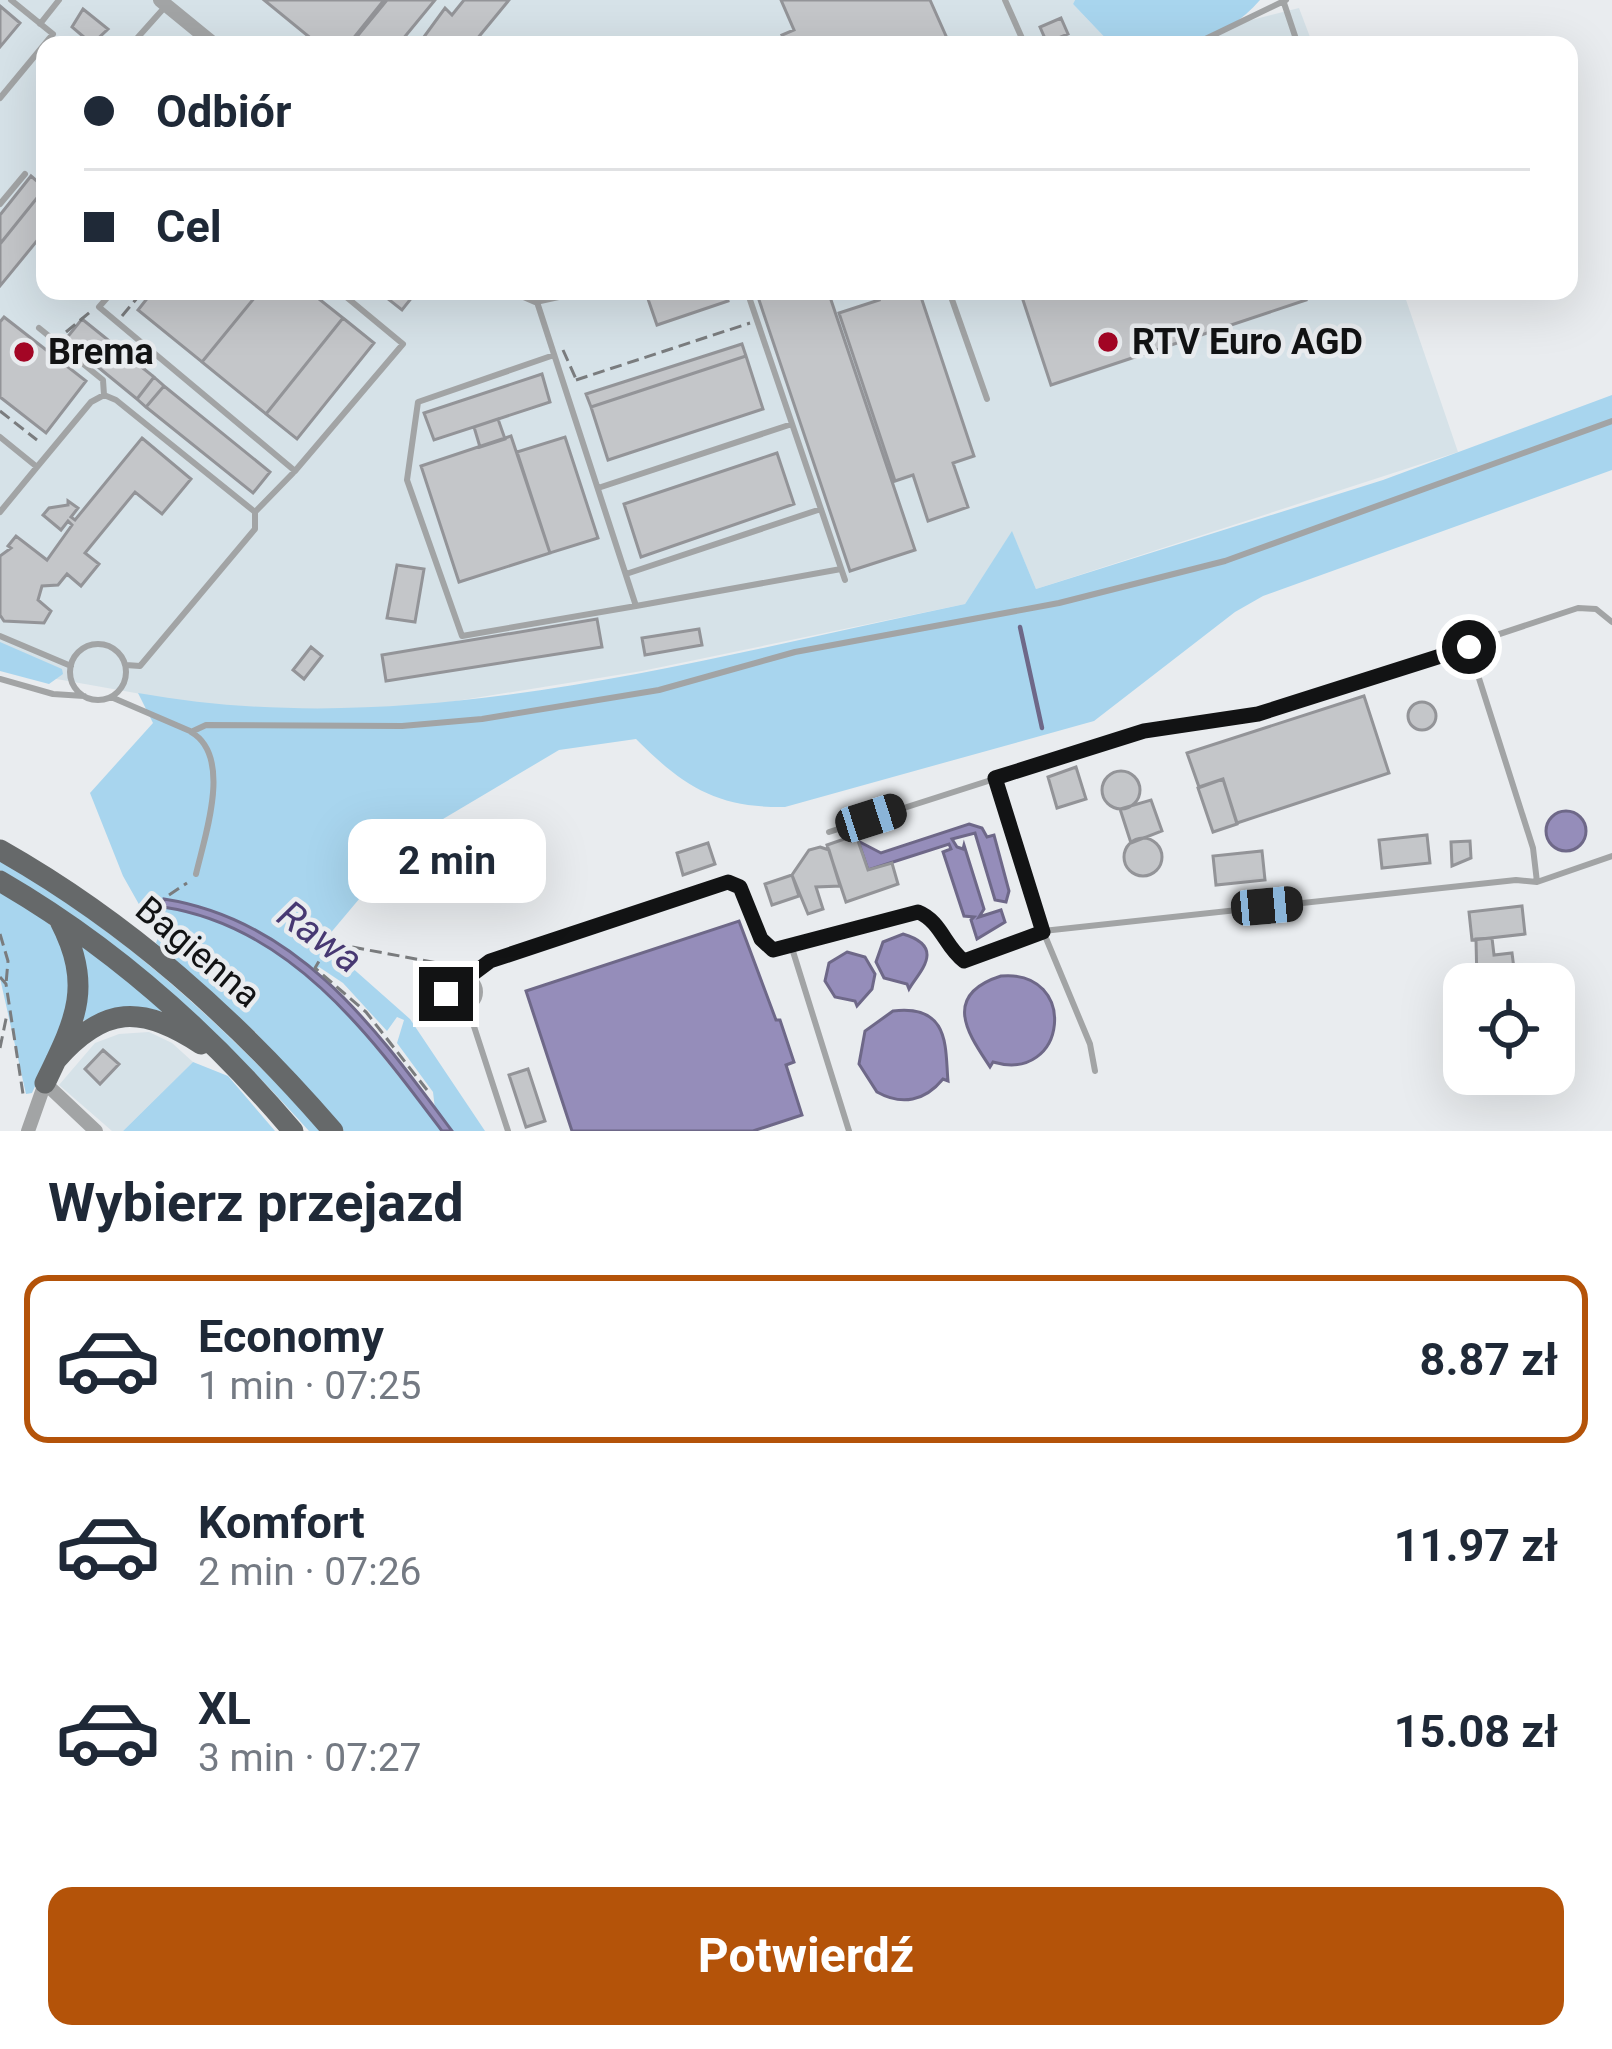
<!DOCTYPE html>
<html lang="pl">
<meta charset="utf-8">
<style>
:root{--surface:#fff;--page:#f6f6f7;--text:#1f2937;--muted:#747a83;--line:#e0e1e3;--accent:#b45309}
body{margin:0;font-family:Roboto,sans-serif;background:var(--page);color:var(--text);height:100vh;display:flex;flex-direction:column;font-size:45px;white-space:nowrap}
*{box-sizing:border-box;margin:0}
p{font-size:39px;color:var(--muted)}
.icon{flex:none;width:66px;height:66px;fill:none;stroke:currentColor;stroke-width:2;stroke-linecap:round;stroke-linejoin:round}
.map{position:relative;height:1131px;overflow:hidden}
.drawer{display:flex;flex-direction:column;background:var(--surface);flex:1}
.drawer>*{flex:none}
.guide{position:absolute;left:36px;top:36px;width:1542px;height:264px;border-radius:24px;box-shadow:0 12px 48px #0002;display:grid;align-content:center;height:264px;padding:0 48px;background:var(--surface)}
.buttons{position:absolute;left:1443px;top:963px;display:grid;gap:24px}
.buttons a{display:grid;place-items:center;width:132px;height:132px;border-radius:24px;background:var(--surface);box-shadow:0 12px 48px #0002;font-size:60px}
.end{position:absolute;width:54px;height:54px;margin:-27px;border:15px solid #121314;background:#fff;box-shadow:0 0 0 6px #fff}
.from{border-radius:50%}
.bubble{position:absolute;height:84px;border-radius:24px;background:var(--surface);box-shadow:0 12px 48px #0002;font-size:39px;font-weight:700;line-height:84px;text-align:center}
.car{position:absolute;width:36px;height:72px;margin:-36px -18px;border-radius:15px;box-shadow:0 0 9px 3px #0007;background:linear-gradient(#222 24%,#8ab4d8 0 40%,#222 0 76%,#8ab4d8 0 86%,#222 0)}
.guide b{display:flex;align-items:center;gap:42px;height:114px;font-size:45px}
.guide b+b{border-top:3px solid var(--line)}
.guide i{width:30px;height:30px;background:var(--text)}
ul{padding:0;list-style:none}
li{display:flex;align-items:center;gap:36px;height:168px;margin:0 24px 18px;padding:0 24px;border:6px solid transparent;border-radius:24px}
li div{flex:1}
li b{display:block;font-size:45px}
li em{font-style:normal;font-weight:700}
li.current{border-color:var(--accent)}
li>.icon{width:108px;height:108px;stroke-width:1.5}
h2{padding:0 48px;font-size:54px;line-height:144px}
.cta{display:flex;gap:24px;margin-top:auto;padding:24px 48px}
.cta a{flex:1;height:138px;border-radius:24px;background:var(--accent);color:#fff;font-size:48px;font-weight:700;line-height:138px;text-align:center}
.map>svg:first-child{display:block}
.built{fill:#d6e2e8}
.green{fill:#a8d5ee}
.water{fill:#958dba;stroke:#6e6888;stroke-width:3}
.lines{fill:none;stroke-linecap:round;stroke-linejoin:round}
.stream{stroke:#6e6888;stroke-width:4.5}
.building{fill:#c4c6c9;stroke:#939498;stroke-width:3}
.path{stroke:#7a7c7e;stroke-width:3;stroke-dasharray:12 6;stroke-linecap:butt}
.service{stroke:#a2a4a5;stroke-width:6}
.minor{stroke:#a2a4a5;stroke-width:14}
.primary{stroke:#66696a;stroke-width:21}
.route{stroke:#121314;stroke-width:15}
.poi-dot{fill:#a30625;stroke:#e9ecef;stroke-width:4.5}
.labels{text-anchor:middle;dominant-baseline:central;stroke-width:9;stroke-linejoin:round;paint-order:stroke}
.poi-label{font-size:36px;font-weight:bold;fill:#121314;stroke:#e9ecef;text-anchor:start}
.street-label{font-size:36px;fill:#121314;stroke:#e9ecef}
.water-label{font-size:39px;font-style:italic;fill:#473872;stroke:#e9ecef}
</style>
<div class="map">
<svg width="1612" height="1131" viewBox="0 0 1612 1131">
<rect width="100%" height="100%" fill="#e9ecef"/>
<path class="built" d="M0 0H1075L1073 4 1112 45H45V291H1403L1458 452 1036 589 1012 532 965 604 642 671 407 709H258L175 700 34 675 0 662Z
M1299 8 1313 45H1187L1240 23Z
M149 1032 172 1043 193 1062 123 1131H112L59 1085 95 1043 119 1034Z"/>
<path class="green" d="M1075 0H1260C1217 49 1172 45 1112 45L1073 4Z
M1612 395V470L1263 596 1235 612 1094 721 785 807C716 808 683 786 636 739L559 750 443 819 386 867 323 942 410 1019 485 1131H452L435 1109 433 1092 397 1043 404 1020 397 1017 387 1031 343 983 319 967 310 979 340 1003 442 1131H344L255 1032 156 943 158 938 123 876 90 793 153 723 138 693C414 743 695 660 965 604L1012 531 1036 589 1383 480Z
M0 642 62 669 63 674 49 684 0 671Z
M0 860C130 938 219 1021 321 1131H309C217 1028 119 941 0 870Z
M0 891C15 901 35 911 48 923 96 968 54 1047 32 1093L26 1094 0 978Z
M81 943 165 1012 139 1008 82 1021Z
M193 1062 228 1076 275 1131H123Z"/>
<path class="water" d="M1546 831a20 20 0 1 1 40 0a20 20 0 1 1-40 0Z
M969 824 982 828 987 837 994 835 1009 891 1006 902 995 900 975 833 952 839 957 847 963 849 964 845 984 909 979 917 1001 910 1005 922 977 939 971 920 974 917 964 916 943 852 951 849 949 844 868 870 858 841 881 853Z
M164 899C299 920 376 1029 452 1131H442C370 1035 290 926 163 907Z
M739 921 776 1020H780L794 1062 786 1065 802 1115 753 1131H572L526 991Z
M903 934C947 947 919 972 909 989L907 984 884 978 876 962 883 942Z
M847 952 865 957 875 974 872 989 857 1006 855 1001 835 997 825 981 829 963Z
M1001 976C1079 969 1068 1084 993 1062L990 1067C972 1039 938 996 1001 976Z
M893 1011C951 1004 945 1049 948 1081L943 1079C925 1101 902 1106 877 1092L859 1064 865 1031Z"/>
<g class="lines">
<path class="stream" d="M1020 627 1042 728"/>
</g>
<path class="building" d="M264 0H384L348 45H319Z
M387 0H435L398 45H350Z
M464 0H509L472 45H418L445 8 452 15Z
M781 0H930L950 45H787L782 35 794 30Z
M0 6 20 23 0 47Z
M83 9 108 29 92 44 72 27Z
M1061 18 1068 34 1047 43 1040 27Z
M31 176 45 188 0 244V215Z
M45 188V231L0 286V244Z
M153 291H260L202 362 138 310Z
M260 291H309L343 318 266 414 202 362Z
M378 291H417L402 310Z
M673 291H725L728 301 657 325 648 299Z
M756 291H828L915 550 850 571Z
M875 291H919L974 456 953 463 968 507 928 521 913 475 895 481 839 313 879 300Z
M1020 291H1303L1306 300 1051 385Z
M4 317 86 381 46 433 0 397V322Z
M343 318 374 343 297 439 266 414Z
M82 319 154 377 137 399 65 340Z
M742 344 746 356 591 407 586 394Z
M746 356 763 409 608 460 591 407Z
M542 374 550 402 434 440 424 413Z
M154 377 164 386 146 407 137 399Z
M164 386 270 472 253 493 146 407Z
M498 419 505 439 480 447 474 427Z
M511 436 550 553 459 582 421 466Z
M565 437 598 538 550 553 517 452Z
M142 438 191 479 162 514 135 492 85 553 99 564 81 586 67 574 58 585 42 586 38 600 51 611 44 623 4 621 0 615V556L11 548 8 546 16 536 47 560 72 525 68 521 61 530 43 515 49 508 68 505V501L78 508 71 517 75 520Z
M777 453 794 504 641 557 624 504Z
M397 565 424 569 415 622 387 618Z
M597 619 602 647 386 681 382 655Z
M699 629 702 645 645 655 642 638Z
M311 647 322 656 304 679 293 670Z
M1364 696 1389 773 1237 823 1223 779 1199 787 1187 753Z
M1408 716a14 14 0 1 1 28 0a14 14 0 1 1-28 0Z
M1076 767 1086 799 1057 808 1048 777Z
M1102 790a19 19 0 1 1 38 0a19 19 0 1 1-38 0Z
M1223 779 1237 824 1213 832 1198 788Z
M1151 800 1162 831 1131 843 1120 809Z
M856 835 868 870 892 863 898 884 846 902 827 845Z
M1427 835 1430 863 1382 868 1379 840Z
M1124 857a19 19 0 1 1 38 0a19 19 0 1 1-38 0Z
M1470 841 1471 858 1452 866 1451 842Z
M708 843 715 864 683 875 677 853Z
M820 847 829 850 840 886 816 887 823 909 808 914 792 875 809 850Z
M1262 851 1265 880 1216 885 1213 856Z
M792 875 799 896 772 905 765 884Z
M1522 906 1525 934 1472 940 1469 912Z
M1492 938 1494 955 1512 953 1516 984H1477L1476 939Z
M103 1050 119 1064 100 1084 85 1069Z
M528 1069 545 1121 526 1127 509 1075Z"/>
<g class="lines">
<path class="path" d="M122 316 143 291
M66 332 90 312
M563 350 576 379
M576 380 750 323
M0 411 37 440
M169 895 187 883
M0 934 8 961 6 984
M0 977 6 984 23 1094
M0 1048 7 1014
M427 1090 366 1012 315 968 326 949 336 944 464 968"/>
<path class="service" d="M1005 0 1025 45
M1284 3 1298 45
M40 24 59 0
M131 45 164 8
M1193 45 1286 0
M0 98 53 34 11 0
M45 158V161
M0 204 25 174
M113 291 99 307 295 471 403 344 339 291
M747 291 845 580
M949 291 987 399
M537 302 636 606 462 636 407 480 418 402 554 355
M39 328 103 380 104 395
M0 437 37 467 0 512
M37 467 91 402 104 395 116 400 255 512V529L140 666 126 665
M598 488 792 424
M256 511 295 471
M626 574 821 509
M636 606 841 569
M0 636 71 666
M70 672a28 28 0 1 1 56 0a28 28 0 1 1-56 0Z
M1469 647 1533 848 1537 882
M0 679 53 694 84 696
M111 697 190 731
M995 778 1043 931 1090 1044 1095 1071
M829 832 1144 731 1258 714 1578 608 1596 609 1612 622
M196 874C205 835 233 756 191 732L206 725 402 726 482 719 659 690 795 652 1059 603 1225 561 1612 421
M791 945 849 1131
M446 992a17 17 0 1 1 34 0a17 17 0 1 1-34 0Z
M470 976 490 961 716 883 740 887 761 939 773 950 918 912C941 921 945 947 964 961L1043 931 1516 880 1537 882 1612 856
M468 1008 508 1131"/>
<path class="minor" d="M160 0 215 45
M520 291 536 298 568 291
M28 1131 45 1083 96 1131"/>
<path class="primary" d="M0 850C129 923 236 1019 333 1131
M0 881C114 947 208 1031 293 1131
M56 1060C104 1005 142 1005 201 1044
M45 1083C75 1021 94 987 60 921"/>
</g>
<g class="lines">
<path class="route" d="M446 994 453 979 470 976 490 961 728 882 740 887 761 939 773 950 918 912C941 921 945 947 964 961L1043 932 995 778 1144 731 1258 714 1469 647"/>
</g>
<g class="poi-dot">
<circle cx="1108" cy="342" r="12"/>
<circle cx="24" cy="352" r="12"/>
</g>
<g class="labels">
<g class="poi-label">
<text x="1132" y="342">RTV Euro AGD</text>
<text x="48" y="352">Brema</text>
</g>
<g class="street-label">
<text transform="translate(198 952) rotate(40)">Bagienna</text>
</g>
<g class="water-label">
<text transform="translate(320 937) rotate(36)">Rawa</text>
</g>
</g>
</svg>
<div class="buttons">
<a><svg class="icon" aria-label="locate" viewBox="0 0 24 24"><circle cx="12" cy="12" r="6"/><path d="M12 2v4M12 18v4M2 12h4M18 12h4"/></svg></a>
</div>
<i class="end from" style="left:1469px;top:647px"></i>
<i class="end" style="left:446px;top:994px"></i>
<div class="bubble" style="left:348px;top:819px;width:198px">2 min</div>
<i class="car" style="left:871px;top:818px;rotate:72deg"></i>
<i class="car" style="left:1267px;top:906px;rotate:85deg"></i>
<div class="guide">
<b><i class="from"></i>Odbiór</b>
<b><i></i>Cel</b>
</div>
</div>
<section class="drawer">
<h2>Wybierz przejazd</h2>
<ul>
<li class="current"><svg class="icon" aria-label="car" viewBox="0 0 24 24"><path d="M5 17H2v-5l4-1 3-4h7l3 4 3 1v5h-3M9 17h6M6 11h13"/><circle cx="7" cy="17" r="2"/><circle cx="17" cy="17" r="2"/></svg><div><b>Economy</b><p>1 min · 07:25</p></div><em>8.87 zł</em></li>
<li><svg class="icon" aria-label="car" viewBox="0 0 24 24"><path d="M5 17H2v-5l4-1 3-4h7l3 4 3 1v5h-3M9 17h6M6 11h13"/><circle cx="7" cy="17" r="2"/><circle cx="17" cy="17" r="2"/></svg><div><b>Komfort</b><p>2 min · 07:26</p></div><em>11.97 zł</em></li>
<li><svg class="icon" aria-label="car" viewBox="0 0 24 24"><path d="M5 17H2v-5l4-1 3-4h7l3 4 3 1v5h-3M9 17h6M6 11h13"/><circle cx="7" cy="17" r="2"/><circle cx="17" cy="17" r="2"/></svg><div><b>XL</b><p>3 min · 07:27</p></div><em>15.08 zł</em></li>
</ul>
<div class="cta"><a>Potwierdź</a></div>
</section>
